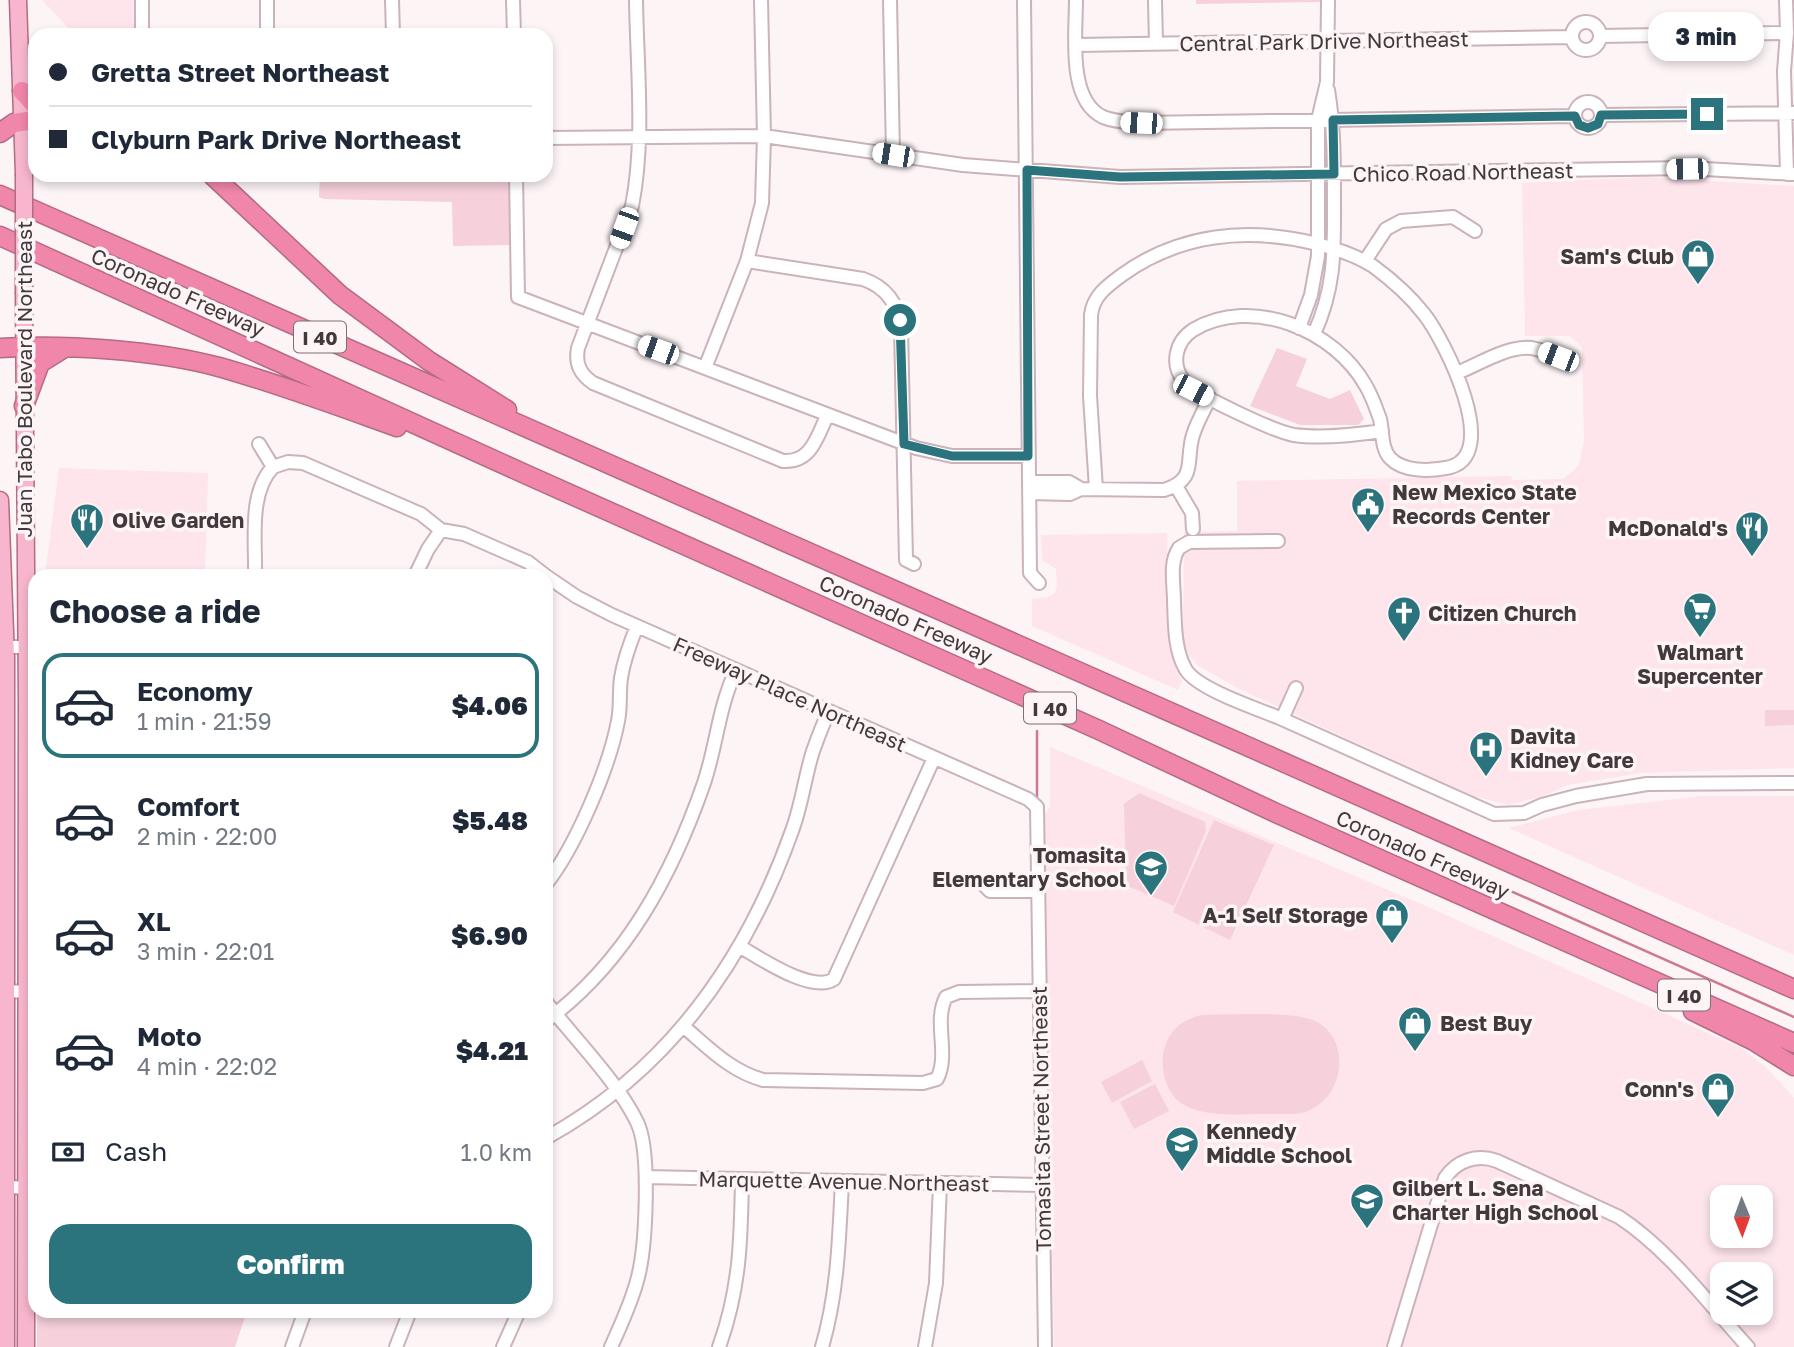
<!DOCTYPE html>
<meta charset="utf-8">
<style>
:root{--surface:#fff;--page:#f2f2f3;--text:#1f2937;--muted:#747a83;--line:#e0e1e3;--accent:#2b737d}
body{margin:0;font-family:"Golos Text",sans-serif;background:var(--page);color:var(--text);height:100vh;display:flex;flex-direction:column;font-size:26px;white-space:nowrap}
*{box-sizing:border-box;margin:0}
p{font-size:23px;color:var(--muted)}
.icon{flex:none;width:38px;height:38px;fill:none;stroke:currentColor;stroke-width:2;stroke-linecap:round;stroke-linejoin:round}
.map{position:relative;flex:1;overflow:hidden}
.details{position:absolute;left:28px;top:569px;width:525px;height:749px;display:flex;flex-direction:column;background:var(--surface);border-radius:21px;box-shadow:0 4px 10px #0003}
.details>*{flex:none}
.hud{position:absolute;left:28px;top:28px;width:525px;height:154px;border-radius:21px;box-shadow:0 4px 10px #0003;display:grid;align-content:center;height:154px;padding:0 21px;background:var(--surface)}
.needle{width:46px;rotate:179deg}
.tools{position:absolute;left:1710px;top:1185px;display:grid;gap:14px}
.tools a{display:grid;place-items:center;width:63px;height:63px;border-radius:14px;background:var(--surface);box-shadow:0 4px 10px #0003;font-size:35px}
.end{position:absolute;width:32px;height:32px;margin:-16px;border:9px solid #2b737d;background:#fff;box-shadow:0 0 0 4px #fff}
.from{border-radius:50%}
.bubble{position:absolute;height:49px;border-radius:21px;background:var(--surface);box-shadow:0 4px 10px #0003;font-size:23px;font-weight:800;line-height:49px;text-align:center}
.car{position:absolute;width:21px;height:42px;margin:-21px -10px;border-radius:9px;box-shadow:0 0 5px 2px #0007;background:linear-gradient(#fff 24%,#345 0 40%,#fff 0 76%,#345 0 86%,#fff 0)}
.hud b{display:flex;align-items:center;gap:24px;height:66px;font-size:26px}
.hud b+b{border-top:2px solid var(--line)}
.hud i{width:18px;height:18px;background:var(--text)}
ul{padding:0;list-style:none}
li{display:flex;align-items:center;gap:21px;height:105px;margin:0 14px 10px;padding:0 7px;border:4px solid transparent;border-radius:21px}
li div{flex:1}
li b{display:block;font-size:26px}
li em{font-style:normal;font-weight:800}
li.active{border-color:var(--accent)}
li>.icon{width:63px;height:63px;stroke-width:1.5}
h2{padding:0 21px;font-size:32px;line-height:84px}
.pay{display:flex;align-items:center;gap:18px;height:77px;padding:0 21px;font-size:26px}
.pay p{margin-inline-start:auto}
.action{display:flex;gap:14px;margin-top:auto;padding:14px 21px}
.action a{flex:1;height:80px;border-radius:21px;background:var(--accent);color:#fff;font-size:28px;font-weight:800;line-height:80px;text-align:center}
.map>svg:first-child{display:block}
.built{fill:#fee4eb;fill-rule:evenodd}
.green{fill:#f6d0db}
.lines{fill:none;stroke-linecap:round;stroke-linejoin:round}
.stream{stroke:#cf7895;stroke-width:2.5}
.minor-casing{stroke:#cab3ba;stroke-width:16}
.major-casing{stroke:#b46b84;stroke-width:19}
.highway-casing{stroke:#b46b84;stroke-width:21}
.minor{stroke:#fff;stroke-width:12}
.major{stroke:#f7b6cd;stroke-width:16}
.highway{stroke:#f186ab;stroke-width:18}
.major-bridge-casing{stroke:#b46b84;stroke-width:19;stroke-linecap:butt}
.major-bridge{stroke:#f7b6cd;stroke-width:16}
.route{stroke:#2b737d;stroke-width:9}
.labels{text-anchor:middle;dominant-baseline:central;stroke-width:7;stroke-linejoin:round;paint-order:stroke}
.shield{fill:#fdf4f6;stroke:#7a7174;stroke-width:2}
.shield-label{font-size:19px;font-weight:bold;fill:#42393c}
.street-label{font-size:21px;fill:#42393c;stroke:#fdf4f6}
.poi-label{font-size:21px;font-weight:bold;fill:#42393c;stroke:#fdf4f6;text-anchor:start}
</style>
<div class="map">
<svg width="1794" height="1347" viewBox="0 0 1794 1347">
<rect width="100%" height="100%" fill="#fdf4f6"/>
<path class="built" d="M42 0H134V35H75Z
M1648 177 1794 186V768L1640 773 1568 785 1543 796 1509 805 1473 796 1239 689 1197 665 1186 651 1183 639 1184 532 1237 531V481L1511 476 1512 480 1563 479 1574 470 1579 464 1584 442 1582 347 1570 336H1525L1522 183Z
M59 468 208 473 205 576H45Z
M1167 533 1169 638 1171 655 1182 681 1178 690 1032 626V599L1048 597 1054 594 1057 587 1056 569 1042 560 1041 535Z
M1050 747 1433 909 1741 1048 1766 1067 1794 1098V1347H1054L1044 816 1050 807ZM1722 1197H1760V1236H1722ZM1722 1274H1760V1312H1722Z
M1702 796H1794V955L1509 828 1578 810Z"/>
<path class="green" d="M1196 0H1320V2L1196 4Z
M320 175H509L511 245 453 246 452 202 324 199 319 197Z
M1277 348 1307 359 1296 386 1330 399 1350 390 1364 419 1358 425H1300L1250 406Z
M1765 710H1794V725L1765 726Z
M1139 793 1205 822 1206 831 1174 906 1126 885 1124 804Z
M1214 820 1274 845 1230 940 1173 912Z
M1202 1015C1228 1015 1291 1011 1313 1020 1352 1037 1345 1094 1310 1110 1299 1115 1286 1114 1274 1114 1245 1113 1211 1119 1184 1105 1162 1093 1156 1054 1171 1034 1179 1023 1189 1018 1202 1015Z
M1142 1060 1152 1081 1112 1103 1101 1082Z
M1155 1084 1169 1111 1134 1129 1120 1102Z
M37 1311H247L235 1347H37Z"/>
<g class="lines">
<path class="stream" d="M1037 731V801
M1459 868 1794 1017"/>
<g class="minor-casing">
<path id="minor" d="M142 0V35
M267 0V35
M392 0 393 35
M513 0 514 35
M636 0C637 67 645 141 632 206L578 348C575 364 580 374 593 383L783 461C811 463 817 437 827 416
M890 0 893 155
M1024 0 1030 573 1039 583
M1076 0C1076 34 1067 100 1103 117 1115 122 1128 122 1141 123L1575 116
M1155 0 1156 44
M1786 0 1787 33 1784 71 1787 174
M1572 36a14 14 0 1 1 28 0a14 14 0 1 1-28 0Z
M1600 36 1787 33
M1077 45 1572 37
M1575 115a13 13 0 1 1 26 0a13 13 0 1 1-26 0Z
M1601 115 1794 113
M546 138 764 136 963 165 1120 177 1687 168 1794 174
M516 175 518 297 916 448 952 456H1028
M747 261 863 279C886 287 898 304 901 327L906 560 914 564
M1365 261 1386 229 1401 221 1453 217 1475 231
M1299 328 1311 295 1318 256V120L1327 82 1328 0
M1314 334C1336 286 1334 249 1334 197 1334 161 1334 125 1328 90
M705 368 747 261 762 203 764 136 761 0
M1457 373C1479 364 1507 346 1531 348 1540 349 1549 354 1558 357
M259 444 273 467
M1029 482H1069L1081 489
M1176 486 1192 513 1193 529
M1096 489 1090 396 1091 315C1093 296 1107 286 1122 275 1179 234 1246 227 1313 243 1334 248 1354 254 1373 266 1392 280 1410 296 1424 314 1444 339 1505 459 1446 468 1429 471 1403 472 1390 458 1381 448 1383 432 1380 419 1376 408 1372 396 1366 386 1335 330 1252 295 1193 330 1176 341 1170 364 1184 381 1195 395 1276 432 1294 435 1322 439 1355 435 1382 431
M1030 493 1070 494 1081 489 1164 490C1198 480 1185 460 1193 435 1197 422 1204 410 1210 398
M1278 541 1189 542 1179 548C1169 563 1174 583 1174 601 1175 623 1174 650 1186 670 1199 690 1259 709 1282 719
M255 576C256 542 248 493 273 467L288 462 303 463 421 514 441 530 464 534 528 562 546 576
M415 576 428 549 441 530
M546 576 577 597 612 615 1028 799 1037 807 1045 1347
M0 647H35
M1296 688 1282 719 1494 814 1524 813 1542 805 1576 796 1647 784 1794 783
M546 884C576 846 609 768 618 721 621 707 619 692 621 678 624 659 630 643 637 626
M984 885 990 891H1037
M739 946C760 958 812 994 834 979L934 758
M0 991 35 992
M546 1002C575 1039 617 1081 637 1122 651 1150 646 1246 638 1277 632 1302 621 1324 611 1347
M546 1021C626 962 672 875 704 783 717 744 718 709 736 670
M683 1026C708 1047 730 1071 763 1080L923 1083 937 1079C950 1054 933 1022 946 997L959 992 1038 991
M546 1138C669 1070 747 959 793 828 802 803 805 776 813 751 818 737 823 724 829 711
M646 1177 1042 1185
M6 1187 35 1188
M292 1347 305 1311
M396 1347 410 1311
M503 1347 519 1311
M719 1347C740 1289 741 1240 742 1179
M822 1347C838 1292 839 1239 842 1182
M925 1347 936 1283 940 1183
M1394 1347 1445 1178C1457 1160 1477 1154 1497 1161L1619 1217C1669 1250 1708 1303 1748 1347"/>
</g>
<g class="major-casing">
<path id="major" d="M18 0 24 174
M24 294 27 703 26 1347
M0 500 6 657V1347"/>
</g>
<g class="highway-casing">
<path id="highway" d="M22 91 35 105
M0 133 14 123 35 120
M212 175 340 295 429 361 507 410
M0 195C598 461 1197 722 1794 989
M0 236 525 474 1099 730 1276 813 1794 1043
M0 348C66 344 155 350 219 367 279 384 338 406 397 427
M24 406 40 363 64 348
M1693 1011 1754 1041 1794 1066"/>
</g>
<use href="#minor" class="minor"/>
<use href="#major" class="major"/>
<use href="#highway" class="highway"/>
<g class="major-bridge-casing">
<path id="major-bridge" d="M24 174V294"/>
</g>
<use href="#major-bridge" class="major-bridge"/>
</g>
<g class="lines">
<path class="route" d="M900 320 904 444 952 456H1028L1027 170 1120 177 1334 174 1333 120 1575 116 1579 125 1588 128 1598 124 1601 115 1707 114"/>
</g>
<defs>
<g id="shop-pin" transform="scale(1.75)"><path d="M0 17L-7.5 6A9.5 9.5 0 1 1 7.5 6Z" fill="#2b737d" stroke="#fdf4f6"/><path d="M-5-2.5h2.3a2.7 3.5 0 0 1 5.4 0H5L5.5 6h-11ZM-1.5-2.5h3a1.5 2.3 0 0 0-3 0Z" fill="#fff"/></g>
<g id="civic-pin" transform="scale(1.75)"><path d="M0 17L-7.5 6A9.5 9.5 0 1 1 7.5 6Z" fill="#2b737d" stroke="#fdf4f6"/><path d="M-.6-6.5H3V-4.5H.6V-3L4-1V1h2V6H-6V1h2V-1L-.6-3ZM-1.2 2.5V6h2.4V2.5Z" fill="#fff"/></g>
<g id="restaurant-pin" transform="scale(1.75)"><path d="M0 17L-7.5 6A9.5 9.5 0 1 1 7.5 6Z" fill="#2b737d" stroke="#fdf4f6"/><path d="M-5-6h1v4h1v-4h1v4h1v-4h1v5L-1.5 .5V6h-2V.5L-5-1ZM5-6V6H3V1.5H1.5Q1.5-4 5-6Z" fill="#fff"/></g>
<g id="supermarket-pin" transform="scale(1.75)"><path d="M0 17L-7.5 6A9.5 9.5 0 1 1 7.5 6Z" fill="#2b737d" stroke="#fdf4f6"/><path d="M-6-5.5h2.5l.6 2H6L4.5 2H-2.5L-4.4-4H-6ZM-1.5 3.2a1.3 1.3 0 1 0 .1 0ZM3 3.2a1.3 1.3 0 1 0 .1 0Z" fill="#fff"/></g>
<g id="church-pin" transform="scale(1.75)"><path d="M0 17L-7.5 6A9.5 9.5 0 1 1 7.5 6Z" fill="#2b737d" stroke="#fdf4f6"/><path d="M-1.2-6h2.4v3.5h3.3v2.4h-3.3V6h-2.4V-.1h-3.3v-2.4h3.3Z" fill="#fff"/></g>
<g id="hospital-pin" transform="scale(1.75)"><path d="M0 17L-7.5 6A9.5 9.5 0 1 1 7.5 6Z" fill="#2b737d" stroke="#fdf4f6"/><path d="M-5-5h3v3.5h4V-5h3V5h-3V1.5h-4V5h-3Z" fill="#fff"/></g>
<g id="school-pin" transform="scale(1.75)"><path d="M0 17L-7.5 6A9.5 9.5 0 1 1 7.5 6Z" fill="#2b737d" stroke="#fdf4f6"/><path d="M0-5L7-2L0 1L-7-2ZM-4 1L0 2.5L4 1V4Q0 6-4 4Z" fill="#fff"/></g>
</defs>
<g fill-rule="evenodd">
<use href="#shop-pin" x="1698" y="256"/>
<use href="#civic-pin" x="1368" y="504"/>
<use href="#restaurant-pin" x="87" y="520"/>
<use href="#restaurant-pin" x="1752" y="528"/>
<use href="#supermarket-pin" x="1700" y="609"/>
<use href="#church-pin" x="1404" y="613"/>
<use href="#hospital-pin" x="1486" y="748"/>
<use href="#school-pin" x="1151" y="867"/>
<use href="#shop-pin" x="1392" y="915"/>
<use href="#shop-pin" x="1415" y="1023"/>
<use href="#shop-pin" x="1718" y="1089"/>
<use href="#school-pin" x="1182" y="1143"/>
<use href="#school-pin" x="1367" y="1200"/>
</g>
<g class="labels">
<g class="shield">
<rect x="294" y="321.5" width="52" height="31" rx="5"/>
<rect x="1024" y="692.5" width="52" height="31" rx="5"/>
<rect x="1658" y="979.5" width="52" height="31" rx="5"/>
</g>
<g class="shield-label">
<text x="320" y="337">I 40</text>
<text x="1050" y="708">I 40</text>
<text x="1684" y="995">I 40</text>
</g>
<g class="street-label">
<text transform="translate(1324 41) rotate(-1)">Central Park Drive Northeast</text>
<text transform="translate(1463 172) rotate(-1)">Chico Road Northeast</text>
<text transform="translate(178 292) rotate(24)">Coronado Freeway</text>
<text transform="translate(24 379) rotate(-90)">Juan Tabo Boulevard Northeast</text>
<text transform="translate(906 619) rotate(24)">Coronado Freeway</text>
<text transform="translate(790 694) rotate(24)">Freeway Place Northeast</text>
<text transform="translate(1423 854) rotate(24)">Coronado Freeway</text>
<text transform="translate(1041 1119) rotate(-91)">Tomasita Street Northeast</text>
<text transform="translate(844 1181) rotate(1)">Marquette Avenue Northeast</text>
</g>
<g class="poi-label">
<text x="1674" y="256" text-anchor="end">Sam's Club</text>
<text x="1392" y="492">New Mexico State<tspan x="1392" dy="24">Records Center</tspan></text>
<text x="112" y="520">Olive Garden</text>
<text x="1728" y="528" text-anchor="end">McDonald's</text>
<text x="1428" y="613">Citizen Church</text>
<text x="1700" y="652" text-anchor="middle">Walmart<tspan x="1700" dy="24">Supercenter</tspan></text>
<text x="1510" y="736">Davita<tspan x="1510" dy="24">Kidney Care</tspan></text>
<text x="1126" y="855" text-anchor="end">Tomasita<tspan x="1126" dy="24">Elementary School</tspan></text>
<text x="1368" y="915" text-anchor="end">A-1 Self Storage</text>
<text x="1440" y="1023">Best Buy</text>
<text x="1694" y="1089" text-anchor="end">Conn's</text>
<text x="1206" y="1131">Kennedy<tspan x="1206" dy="24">Middle School</tspan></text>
<text x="1392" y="1188">Gilbert L. Sena<tspan x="1392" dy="24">Charter High School</tspan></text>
</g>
</g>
</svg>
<div class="tools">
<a><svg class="needle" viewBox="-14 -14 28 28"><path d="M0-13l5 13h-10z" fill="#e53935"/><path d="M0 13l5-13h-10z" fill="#747a83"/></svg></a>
<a><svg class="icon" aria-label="layers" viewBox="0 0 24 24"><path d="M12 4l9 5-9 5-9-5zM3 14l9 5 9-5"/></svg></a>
</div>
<i class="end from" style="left:900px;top:320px"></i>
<i class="end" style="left:1707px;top:114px"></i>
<div class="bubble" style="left:1648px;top:12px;width:116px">3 min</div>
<i class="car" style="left:1141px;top:123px;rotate:272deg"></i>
<i class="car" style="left:893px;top:155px;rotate:279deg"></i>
<i class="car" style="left:1687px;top:169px;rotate:269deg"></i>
<i class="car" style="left:624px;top:228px;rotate:200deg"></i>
<i class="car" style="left:658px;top:350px;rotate:290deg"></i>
<i class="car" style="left:1558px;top:357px;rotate:291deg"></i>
<i class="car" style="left:1193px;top:390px;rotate:117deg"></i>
<div class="hud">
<b><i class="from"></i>Gretta Street Northeast</b>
<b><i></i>Clyburn Park Drive Northeast</b>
</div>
<section class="details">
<h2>Choose a ride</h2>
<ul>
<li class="active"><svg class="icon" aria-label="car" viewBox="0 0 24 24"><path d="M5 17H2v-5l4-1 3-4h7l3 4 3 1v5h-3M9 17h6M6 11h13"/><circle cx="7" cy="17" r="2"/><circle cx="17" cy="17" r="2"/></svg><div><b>Economy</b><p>1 min · 21:59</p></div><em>$4.06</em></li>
<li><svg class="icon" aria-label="car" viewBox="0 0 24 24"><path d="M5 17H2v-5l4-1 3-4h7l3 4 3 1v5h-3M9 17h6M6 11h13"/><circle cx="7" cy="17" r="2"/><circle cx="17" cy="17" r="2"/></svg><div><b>Comfort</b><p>2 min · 22:00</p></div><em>$5.48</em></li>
<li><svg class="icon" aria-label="car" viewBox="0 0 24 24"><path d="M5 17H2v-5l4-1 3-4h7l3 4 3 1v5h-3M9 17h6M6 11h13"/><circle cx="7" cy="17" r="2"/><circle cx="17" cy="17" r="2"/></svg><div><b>XL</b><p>3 min · 22:01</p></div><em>$6.90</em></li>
<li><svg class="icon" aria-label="car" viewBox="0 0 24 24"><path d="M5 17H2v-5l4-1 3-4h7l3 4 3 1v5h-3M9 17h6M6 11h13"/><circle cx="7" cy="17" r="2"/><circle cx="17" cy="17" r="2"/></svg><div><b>Moto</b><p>4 min · 22:02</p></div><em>$4.21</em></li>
</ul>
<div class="pay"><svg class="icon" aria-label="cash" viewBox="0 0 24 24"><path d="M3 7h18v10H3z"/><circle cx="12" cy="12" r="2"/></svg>Cash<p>1.0 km</p></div>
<div class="action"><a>Confirm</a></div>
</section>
</div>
